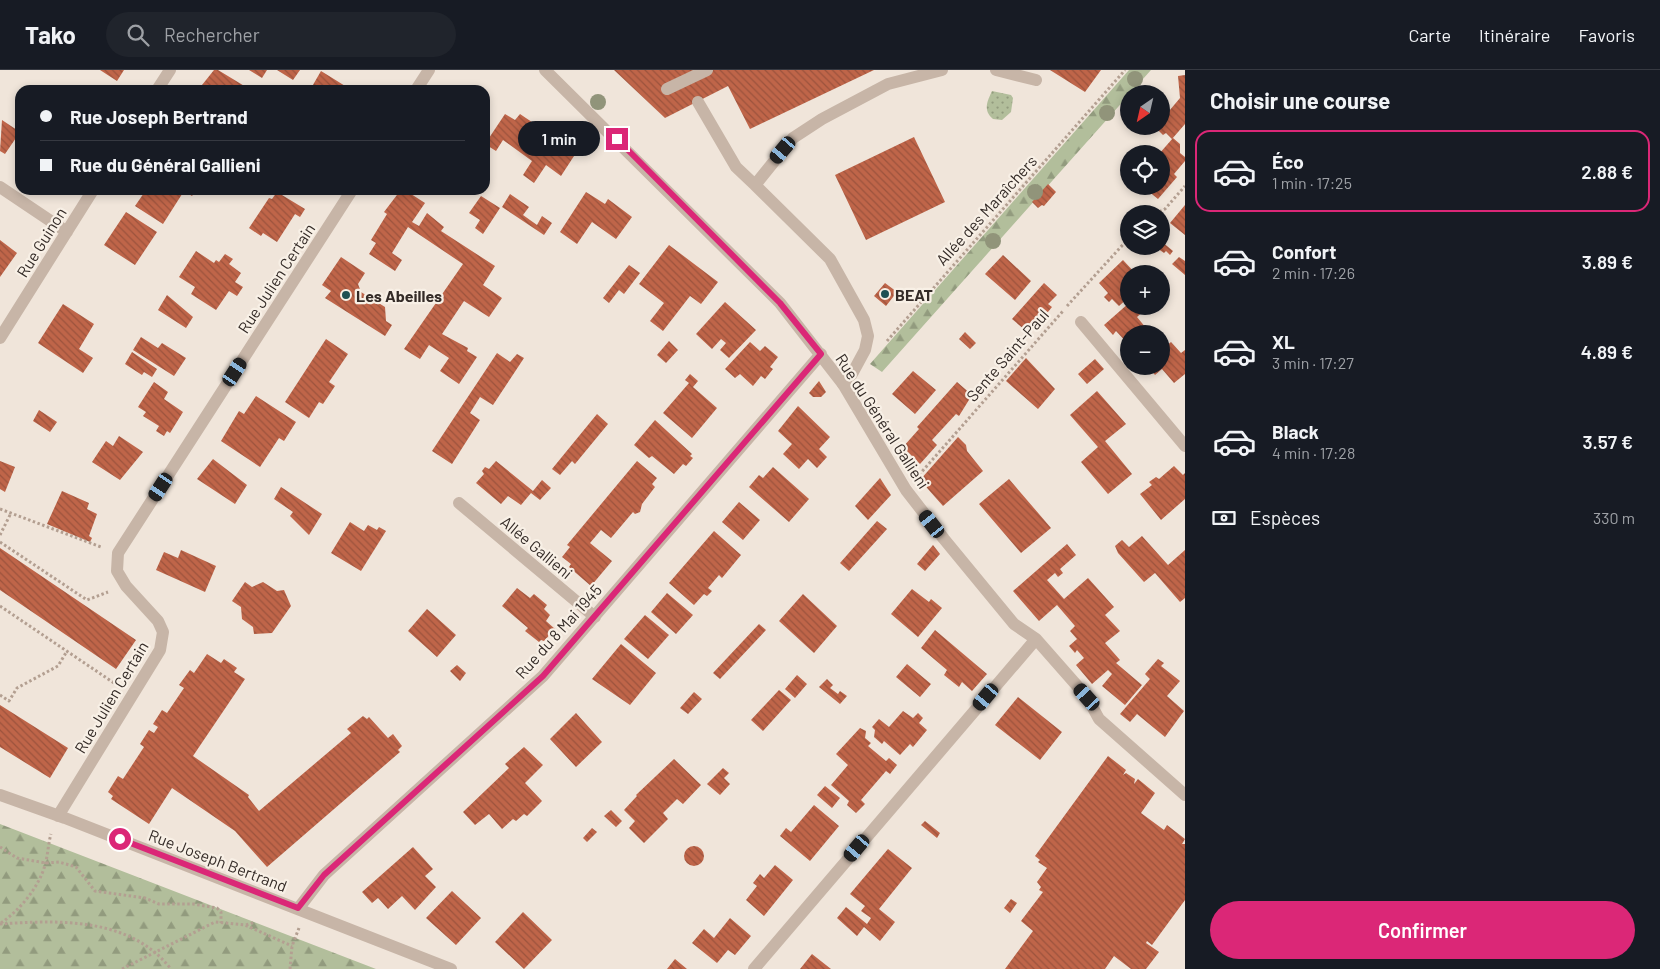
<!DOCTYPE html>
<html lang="fr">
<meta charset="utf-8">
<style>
:root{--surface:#171b24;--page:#20242c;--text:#f1f3f6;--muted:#9ea1a6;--line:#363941;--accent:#db2777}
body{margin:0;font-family:Barlow,sans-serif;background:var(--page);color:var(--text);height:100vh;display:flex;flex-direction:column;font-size:19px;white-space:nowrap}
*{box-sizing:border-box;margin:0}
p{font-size:16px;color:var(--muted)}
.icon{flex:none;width:28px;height:28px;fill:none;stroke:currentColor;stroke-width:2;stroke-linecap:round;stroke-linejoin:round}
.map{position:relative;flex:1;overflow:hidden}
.side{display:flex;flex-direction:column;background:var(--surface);width:475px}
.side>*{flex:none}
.guide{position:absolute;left:15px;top:15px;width:475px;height:110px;border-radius:15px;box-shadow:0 2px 8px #0003;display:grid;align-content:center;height:110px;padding:0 25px;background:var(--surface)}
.needle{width:32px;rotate:214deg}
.fabs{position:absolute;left:1120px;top:15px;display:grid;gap:10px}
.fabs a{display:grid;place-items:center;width:50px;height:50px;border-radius:50%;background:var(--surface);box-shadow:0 2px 8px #0003;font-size:25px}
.end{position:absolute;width:22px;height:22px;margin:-11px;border:6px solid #db2777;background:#fff;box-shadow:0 0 0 2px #fff}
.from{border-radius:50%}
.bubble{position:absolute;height:35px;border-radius:18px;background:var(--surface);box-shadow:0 2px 8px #0003;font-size:16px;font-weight:600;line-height:35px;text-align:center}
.car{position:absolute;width:15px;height:30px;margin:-15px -8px;border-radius:6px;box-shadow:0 0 4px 1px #0007;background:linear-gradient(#222 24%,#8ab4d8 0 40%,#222 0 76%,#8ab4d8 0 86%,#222 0)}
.guide b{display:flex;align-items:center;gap:18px;height:48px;font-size:19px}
.guide b+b{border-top:1px solid var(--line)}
.guide i{width:12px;height:12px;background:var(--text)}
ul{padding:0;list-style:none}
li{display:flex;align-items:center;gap:15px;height:82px;margin:0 10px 8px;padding:0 15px;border:2px solid transparent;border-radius:15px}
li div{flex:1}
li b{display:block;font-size:19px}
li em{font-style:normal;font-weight:600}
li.active{border-color:var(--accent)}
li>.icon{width:45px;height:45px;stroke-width:1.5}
h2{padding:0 25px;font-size:22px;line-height:60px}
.pay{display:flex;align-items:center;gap:12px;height:55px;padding:0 25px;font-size:19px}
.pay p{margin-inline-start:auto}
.primary-button{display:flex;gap:10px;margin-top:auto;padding:10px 25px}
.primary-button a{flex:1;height:58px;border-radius:30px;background:var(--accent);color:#fff;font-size:20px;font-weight:600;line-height:58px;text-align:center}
header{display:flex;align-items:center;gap:30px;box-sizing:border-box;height:70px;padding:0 25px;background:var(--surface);border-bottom:1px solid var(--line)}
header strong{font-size:24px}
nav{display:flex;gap:28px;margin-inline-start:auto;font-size:18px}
.search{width:350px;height:45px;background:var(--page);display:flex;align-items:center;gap:12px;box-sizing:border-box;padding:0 18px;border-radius:28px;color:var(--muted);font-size:19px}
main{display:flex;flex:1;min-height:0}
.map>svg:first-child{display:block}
.grass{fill:url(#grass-dots)}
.forest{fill:url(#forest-firs)}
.building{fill:url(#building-back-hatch)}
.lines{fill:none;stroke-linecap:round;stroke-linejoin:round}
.path{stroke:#b39f91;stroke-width:3;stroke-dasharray:2.5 2.5;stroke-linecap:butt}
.service{stroke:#c7b5a7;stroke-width:12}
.pedestrian{stroke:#c7b5a7;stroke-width:12}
.minor{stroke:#c7b5a7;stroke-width:12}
.tree{fill:#91947a}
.route{stroke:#db2777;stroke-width:6}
.poi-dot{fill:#1f5053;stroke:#f8f0e6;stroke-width:2}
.labels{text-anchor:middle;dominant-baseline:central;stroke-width:4.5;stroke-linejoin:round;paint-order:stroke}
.street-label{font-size:16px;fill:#342b27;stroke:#f8f0e6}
.poi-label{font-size:16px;font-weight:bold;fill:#342b27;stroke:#f8f0e6;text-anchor:start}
</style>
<header>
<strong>Tako</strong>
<div class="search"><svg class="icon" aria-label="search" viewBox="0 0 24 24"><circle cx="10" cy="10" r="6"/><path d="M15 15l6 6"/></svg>Rechercher</div>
<nav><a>Carte</a><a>Itinéraire</a><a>Favoris</a></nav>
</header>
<main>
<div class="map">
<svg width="1185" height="899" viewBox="0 0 1185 899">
<defs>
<pattern id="grass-dots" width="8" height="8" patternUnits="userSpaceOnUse" patternTransform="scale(1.25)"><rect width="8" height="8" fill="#b2be9b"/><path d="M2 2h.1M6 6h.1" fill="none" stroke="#929b7e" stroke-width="1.8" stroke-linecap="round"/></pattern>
<pattern id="forest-firs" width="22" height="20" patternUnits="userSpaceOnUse" patternTransform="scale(1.25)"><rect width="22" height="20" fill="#b2be9b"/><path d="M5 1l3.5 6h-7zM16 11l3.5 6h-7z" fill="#929b7e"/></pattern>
<pattern id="building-back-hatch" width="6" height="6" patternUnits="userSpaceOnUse" patternTransform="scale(1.25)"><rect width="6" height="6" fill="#bf6549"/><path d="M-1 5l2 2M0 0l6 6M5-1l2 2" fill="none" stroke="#9c533d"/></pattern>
</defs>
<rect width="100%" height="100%" fill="#f0e5da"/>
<path class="grass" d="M992 21 1011 25 1013 28 1011 42 1002 50 993 49C983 40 987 32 992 21Z"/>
<path class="forest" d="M1129 0H1151L882 302 870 294Z
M0 754 376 899H0Z"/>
<path class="building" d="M100 0H124L117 11Z
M214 0H218L246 17 244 20H198Z
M249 0H267L262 8Z
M277 0H300L293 10Z
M614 0H874L750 59 728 16 665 48Z
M1050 0H1101L1085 22Z
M321 1 350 19 349 20H310Z
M1185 5V54L1172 69 1166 63 1163 65 1154 56H1161V44L1164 47 1180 28 1178 6Z
M505 44 515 50 520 44 551 65 560 51 573 61 567 71 574 75 569 83 574 86 561 106 546 95 534 113 523 105 532 91 503 70 496 81 485 74Z
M2 50 20 62 5 84 0 81Z
M914 67 945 132 866 170 835 105Z
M1173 68 1180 74V83L1185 87V91L1174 104 1177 107 1158 129 1142 116H1161V84H1159Z
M1048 114 1056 122 1044 136 1042 135 1038 138 1032 132Z
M146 120H196L192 126 184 121 163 154 135 136Z
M400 121 405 125 408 122 425 133 412 152 419 156 427 143 444 157 441 161 495 196 483 215 502 228 489 247 464 231 442 264 468 278 467 281 477 287 459 314 440 301 449 288 429 275 420 289 404 279 463 194 408 157 392 183 402 190 395 201 369 184 376 173 371 170 387 144 384 142Z
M277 122 305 139 300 147 295 144 277 172 263 163 261 166 249 158 269 128 272 129Z
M586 122 605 134 608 129 632 147 616 169 592 152 577 174 560 162Z
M510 124 529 137 523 145 537 155 542 146 552 153 544 165 502 137Z
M481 126 500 138 483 164 475 158 480 150 469 143Z
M1185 135V165L1170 153Z
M126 142 157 162 135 195 104 175Z
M0 170 17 183 0 207Z
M1161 171 1173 181 1170 185 1166 181 1164 183 1154 176H1161Z
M669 175 718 212 701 234 690 226 663 261 650 251 664 233 639 214Z
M196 181 214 193 216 190 219 192 225 184 233 189 229 194 241 203 235 212 243 217 237 226 229 221 216 240 191 224 195 217 179 207Z
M1003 185 1031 211 1015 230 985 204Z
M341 187 365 203 358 214 361 222 385 237 386 251 392 255 385 266 325 228 331 221 322 215Z
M1179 187 1185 191V205L1172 194Z
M1123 190 1136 204H1129V227L1119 236 1112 229 1109 232 1104 227 1108 223 1099 213Z
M629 195 640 203 624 224 619 220 609 233 603 228Z
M885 213 897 222 886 236 874 226Z
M1044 213 1057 225 1048 234 1052 237 1043 248 1039 245 1025 260 1012 249Z
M167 225 193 247 186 258 158 240Z
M725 232 756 260 729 288 720 280 726 273 721 269 712 279 696 264Z
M1129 233V236H1149L1137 247 1146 258 1141 264H1129V275L1116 261 1113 265 1104 255Z
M63 234 94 254 79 279 93 288 83 303 38 273Z
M965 262 976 273 970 279 959 269Z
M141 267 158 278 162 273 186 288 174 306 133 280Z
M326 269 348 284 329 312 335 316 323 334 319 332 309 348 285 332Z
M669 271 678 280 666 293 657 285Z
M750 272 760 281 765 276 778 287 770 297 773 299 765 309 761 306 753 316 740 304 735 308 725 299Z
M1171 272 1181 283 1185 280V304L1174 313 1162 299 1155 305 1148 296H1161V280Z
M132 282 157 299 152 307 144 302 142 305 125 294Z
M497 283 510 292 517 284 524 288 493 335 480 327 470 343 480 350 452 394 432 381Z
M1026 288 1055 319 1038 339 1006 311Z
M1095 289 1104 299 1087 314 1078 304Z
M913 301 936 320 915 344 892 324Z
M690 304 698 311 693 317 717 338 692 368 663 343 689 313 685 310Z
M819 311 826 322 821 327H813L809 323Z
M154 312 168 322 164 329 183 342 170 363 167 361 164 366 156 361 159 356 143 346 146 342 138 337Z
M957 312 972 325 959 346 956 344 932 370 937 375 920 394 903 377 919 359 917 357Z
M1097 321 1126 354 1105 371 1132 404 1108 424 1081 392 1098 377 1070 345Z
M256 326 296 352 284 371 279 368 260 397 221 371 239 341 244 344Z
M798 336 830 367 819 379 827 387 817 398 808 389 799 399 783 384 792 374 778 361Z
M39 340 57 352 50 362 33 351Z
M597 344 608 354 575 394 572 391 560 405 552 399Z
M655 350 692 384 690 386 693 388 686 396 683 394 674 404 652 386 649 388 634 375Z
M119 366 143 382 120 410 92 392 106 371 113 376Z
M958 367 966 375 967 381 983 401 943 436 920 410Z
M213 389 247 415 235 434 197 409Z
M0 391 15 397 5 422 0 419Z
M496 391 533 421 542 410 551 418 540 430 531 423 521 435 508 426 501 434 476 413 484 404 482 401 485 397 489 399Z
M637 391 657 408 652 414 655 417 642 434 640 442 635 444 633 442 611 468 601 460 590 473 612 491 591 516 569 497 571 494 562 487 570 477 567 475Z
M1174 396 1183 405 1185 403V429L1161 450 1140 424 1152 415 1149 412 1156 407 1159 409Z
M773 397 809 429 789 452 749 417 759 405 763 408Z
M880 408 891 425 868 450 855 436Z
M1009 409 1051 458 1021 483 979 434Z
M281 417 322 444 309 465 290 446 293 442 274 429Z
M62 421 89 433 87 439 97 444 89 466 92 468 90 472 47 454Z
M739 432 760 450 743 470 722 452Z
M877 451 887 459 849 501 840 493Z
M350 452 364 461 368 455 377 460 379 457 386 461 361 501 331 483Z
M714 461 741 485 722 508 719 505 708 518 712 521 707 526 704 524 694 535 669 513Z
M1142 466 1168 495 1185 480V528L1180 532 1155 503 1144 512 1118 483 1115 476 1122 470 1129 477Z
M1067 474 1076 485 1060 499 1063 503 1058 507 1055 503 1047 510 1064 529 1088 508 1114 537 1105 545 1120 561 1105 573 1120 590 1116 593 1142 615 1125 635 1102 616 1112 604 1108 600 1092 614 1076 595 1084 588 1077 580 1075 583 1069 576 1077 569 1070 561 1075 556 1057 535 1039 551 1013 521Z
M933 475 940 484 925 501 917 494Z
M0 478 136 570 116 599 0 520Z
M181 480 216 496 205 522 156 500 164 482 178 488Z
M245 512 252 517 263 512 277 521 284 520 291 536 272 563 254 564 253 557 242 549 241 537 232 531Z
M517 518 530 528 534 524 547 535 544 539 550 545 546 551 555 559 544 571 541 570 539 572 525 561 528 558 502 536Z
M912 519 929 532 931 529 942 538 918 567 891 544Z
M667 523 693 545 676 564 651 542Z
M803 524 837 556 814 583 779 551Z
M427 539 456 565 437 587 408 561Z
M645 545 669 565 648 589 624 569Z
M759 554 766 560 720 609 713 603Z
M935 560 987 604 972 621 962 612 959 617 944 605 947 600 921 578Z
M621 574 656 603 630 635 592 609Z
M207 584 221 593 224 589 237 598 234 602 245 609 193 686 249 725 248 727 259 741 351 663 347 659 363 646 367 649 369 647 388 668 393 664 402 676 398 680 400 682 267 797 235 761 172 718 149 754 111 729 113 726 108 722 118 706 123 709 144 677 140 674 149 660 154 663 158 657 153 654 162 640 167 643 184 618 179 615 190 600 194 603Z
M1158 589 1164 593 1161 596 1180 611 1167 626 1184 641 1165 667 1137 644 1130 652 1120 644 1150 609 1145 604Z
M907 594 931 614 920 627 896 607Z
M457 595 466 603 460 611 450 601Z
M797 605 807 614 795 628 785 619Z
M827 609 833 615 830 618 838 624 840 621 847 626 840 634 819 617Z
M779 620 791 630 763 661 751 650Z
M694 622 702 629 688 644 680 638Z
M1018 627 1062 662 1040 690 995 655Z
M0 635 68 678 50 708 0 677Z
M903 641 913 648 918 643 923 648 919 653 927 660 913 677 910 674 900 685 884 671 882 674 874 667 875 660 872 657 879 649 889 657Z
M576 643 602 672 576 697 550 669Z
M860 658 866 661 865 668 871 673 868 676 886 691 889 688 897 695 890 704 886 701 861 730 865 734 856 743 847 735 849 731 831 715 848 695 836 684Z
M524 677 543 695 525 713 542 731 527 746 524 744 516 751 513 749 502 759 489 744 475 755 463 742 509 698 505 694Z
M1108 686 1126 700 1123 705 1126 703 1135 709 1134 714 1138 709 1155 723 1141 743 1164 760 1167 755 1185 769 1182 774H1185V830L1152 875 1147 871 1146 873 1159 882 1146 899H1131L1114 886 1105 899H1005L1033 861 1021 851 1043 822 1039 820 1041 817 1037 812 1047 798 1038 792 1040 790 1035 786Z
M674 689 701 715 683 734 677 729 663 743 668 749 644 773 629 758 635 751 624 740 637 726 636 725Z
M723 698 729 703 724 708 730 714 720 725 707 714Z
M825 716 840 728 832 738 817 725Z
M814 735 839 756 810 791 780 766 786 758 791 762Z
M611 740 622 751 616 757 604 746Z
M925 751 940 763 937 768 921 755Z
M592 758 597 762 587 772 583 768Z
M684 786a10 10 0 1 1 20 0a10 10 0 1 1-20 0Z
M413 777 433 799 425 806 436 817 415 840 402 826 388 839 378 828 372 833 362 822Z
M888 779 912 798 879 839 895 852 880 871 864 857 857 866 837 848 846 837 867 854 871 848 861 841 865 836 850 824Z
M775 795 793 810 764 846 746 830 757 816 753 813 760 804 764 808Z
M452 821 481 848 456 875 426 848Z
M1011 829 1017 833 1010 843 1004 838Z
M523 842 552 870 524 899 495 872Z
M730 848 751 866 735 885 728 880 717 893 692 873 704 859 714 868Z
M812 884 831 899H800Z
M675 889 687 899H667Z"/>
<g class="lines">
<path class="path" d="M1155 144 1165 139 1185 116
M1067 236 1129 168
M887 271 1125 0
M919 405 1063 241
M0 439 101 477
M0 465 11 443
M0 472 87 530 108 522
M0 536 117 615
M0 625 9 631 17 618 58 596 67 581
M0 777 17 788 46 793 59 792 76 797 95 821 145 828 159 834H193L217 838 221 842V853
M1 853C20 840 39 817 45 795 48 785 48 774 51 764
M0 854C60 850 130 847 171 899
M246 855 255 852
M122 899 215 852 245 855 292 876
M290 899 292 876 299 858"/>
<path class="service" d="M996 0 1036 10
M698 32 736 97 755 115
M843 314 852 304 865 280 868 266 864 250 830 189 755 115 793 68 822 49 888 14 942 0"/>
<path class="pedestrian" d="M667 19 707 0"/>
<path class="minor" d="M545 0 780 233 843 314 906 420 944 469 1014 554 1036 569 1087 627 1099 649 1185 725
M157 20 170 0
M416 20 429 0
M0 117 67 162
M1081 252 1185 376
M0 268 93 120
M459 433 595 547
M0 725 65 748 451 899
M58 746 160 580 163 562 158 551 126 516 117 501 118 483 352 120
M298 839 324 805 543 606 821 284
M754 899 1036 569"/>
</g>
<g class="tree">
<circle cx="1135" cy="9" r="8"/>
<circle cx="598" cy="32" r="8"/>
<circle cx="1107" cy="43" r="8"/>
<circle cx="1035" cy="122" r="8"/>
<circle cx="993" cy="171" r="8"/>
</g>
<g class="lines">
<path class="route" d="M120 769 298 838 324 805 543 606 821 284 780 233 617 69"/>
</g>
<g class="poi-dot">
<circle cx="885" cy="224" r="5"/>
<circle cx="346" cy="225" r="5"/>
</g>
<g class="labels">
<g class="street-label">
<text transform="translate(986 140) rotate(-48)">Allée des Maraîchers</text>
<text transform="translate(41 172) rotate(-58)">Rue Guinon</text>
<text transform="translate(276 208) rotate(-57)">Rue Julien Certain</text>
<text transform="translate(1007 285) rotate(-49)">Sente Saint-Paul</text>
<text transform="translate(883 351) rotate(57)">Rue du Général Gallieni</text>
<text transform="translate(537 477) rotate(40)">Allée Gallieni</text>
<text transform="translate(558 561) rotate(-48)">Rue du 8 Mai 1945</text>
<text transform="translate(111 627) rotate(-59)">Rue Julien Certain</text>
<text transform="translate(218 790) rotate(21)">Rue Joseph Bertrand</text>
</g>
<g class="poi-label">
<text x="895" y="224">BEAT</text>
<text x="356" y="225">Les Abeilles</text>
</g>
</g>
</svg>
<div class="fabs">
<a><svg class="needle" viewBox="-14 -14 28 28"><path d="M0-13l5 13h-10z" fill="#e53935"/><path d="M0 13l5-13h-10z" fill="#9ea1a6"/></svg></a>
<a><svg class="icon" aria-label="locate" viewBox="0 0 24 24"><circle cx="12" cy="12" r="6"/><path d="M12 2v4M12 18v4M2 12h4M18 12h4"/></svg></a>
<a><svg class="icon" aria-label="layers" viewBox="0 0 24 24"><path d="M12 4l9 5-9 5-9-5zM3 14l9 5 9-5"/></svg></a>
<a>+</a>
<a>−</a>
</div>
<i class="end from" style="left:120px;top:769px"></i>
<i class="end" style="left:617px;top:69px"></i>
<div class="bubble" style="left:518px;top:51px;width:82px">1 min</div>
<i class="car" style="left:783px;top:80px;rotate:220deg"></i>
<i class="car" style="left:235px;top:302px;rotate:33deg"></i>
<i class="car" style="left:161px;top:417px;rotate:213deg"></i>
<i class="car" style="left:932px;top:454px;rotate:322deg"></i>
<i class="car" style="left:986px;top:627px;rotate:220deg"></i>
<i class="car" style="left:1087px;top:627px;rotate:318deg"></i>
<i class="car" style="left:857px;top:778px;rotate:220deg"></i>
<div class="guide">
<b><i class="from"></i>Rue Joseph Bertrand</b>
<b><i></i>Rue du Général Gallieni</b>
</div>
</div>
<section class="side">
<h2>Choisir une course</h2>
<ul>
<li class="active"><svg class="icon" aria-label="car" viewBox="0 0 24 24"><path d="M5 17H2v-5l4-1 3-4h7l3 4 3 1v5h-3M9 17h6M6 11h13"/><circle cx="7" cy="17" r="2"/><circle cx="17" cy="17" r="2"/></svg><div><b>Éco</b><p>1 min · 17:25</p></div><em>2.88 €</em></li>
<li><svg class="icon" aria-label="car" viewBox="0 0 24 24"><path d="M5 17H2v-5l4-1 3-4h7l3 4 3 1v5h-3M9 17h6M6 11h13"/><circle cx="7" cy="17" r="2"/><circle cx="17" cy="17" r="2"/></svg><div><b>Confort</b><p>2 min · 17:26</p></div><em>3.89 €</em></li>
<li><svg class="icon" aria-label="car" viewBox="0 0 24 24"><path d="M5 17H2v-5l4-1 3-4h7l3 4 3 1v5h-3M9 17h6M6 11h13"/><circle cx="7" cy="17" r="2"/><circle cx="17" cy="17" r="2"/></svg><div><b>XL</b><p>3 min · 17:27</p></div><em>4.89 €</em></li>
<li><svg class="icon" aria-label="car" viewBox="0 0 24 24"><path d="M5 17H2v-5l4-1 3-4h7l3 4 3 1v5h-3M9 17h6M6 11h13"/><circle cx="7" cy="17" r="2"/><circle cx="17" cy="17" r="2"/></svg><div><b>Black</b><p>4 min · 17:28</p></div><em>3.57 €</em></li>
</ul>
<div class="pay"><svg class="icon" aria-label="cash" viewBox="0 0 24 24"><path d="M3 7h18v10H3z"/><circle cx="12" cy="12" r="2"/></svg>Espèces<p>330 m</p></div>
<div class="primary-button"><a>Confirmer</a></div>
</section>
</main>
